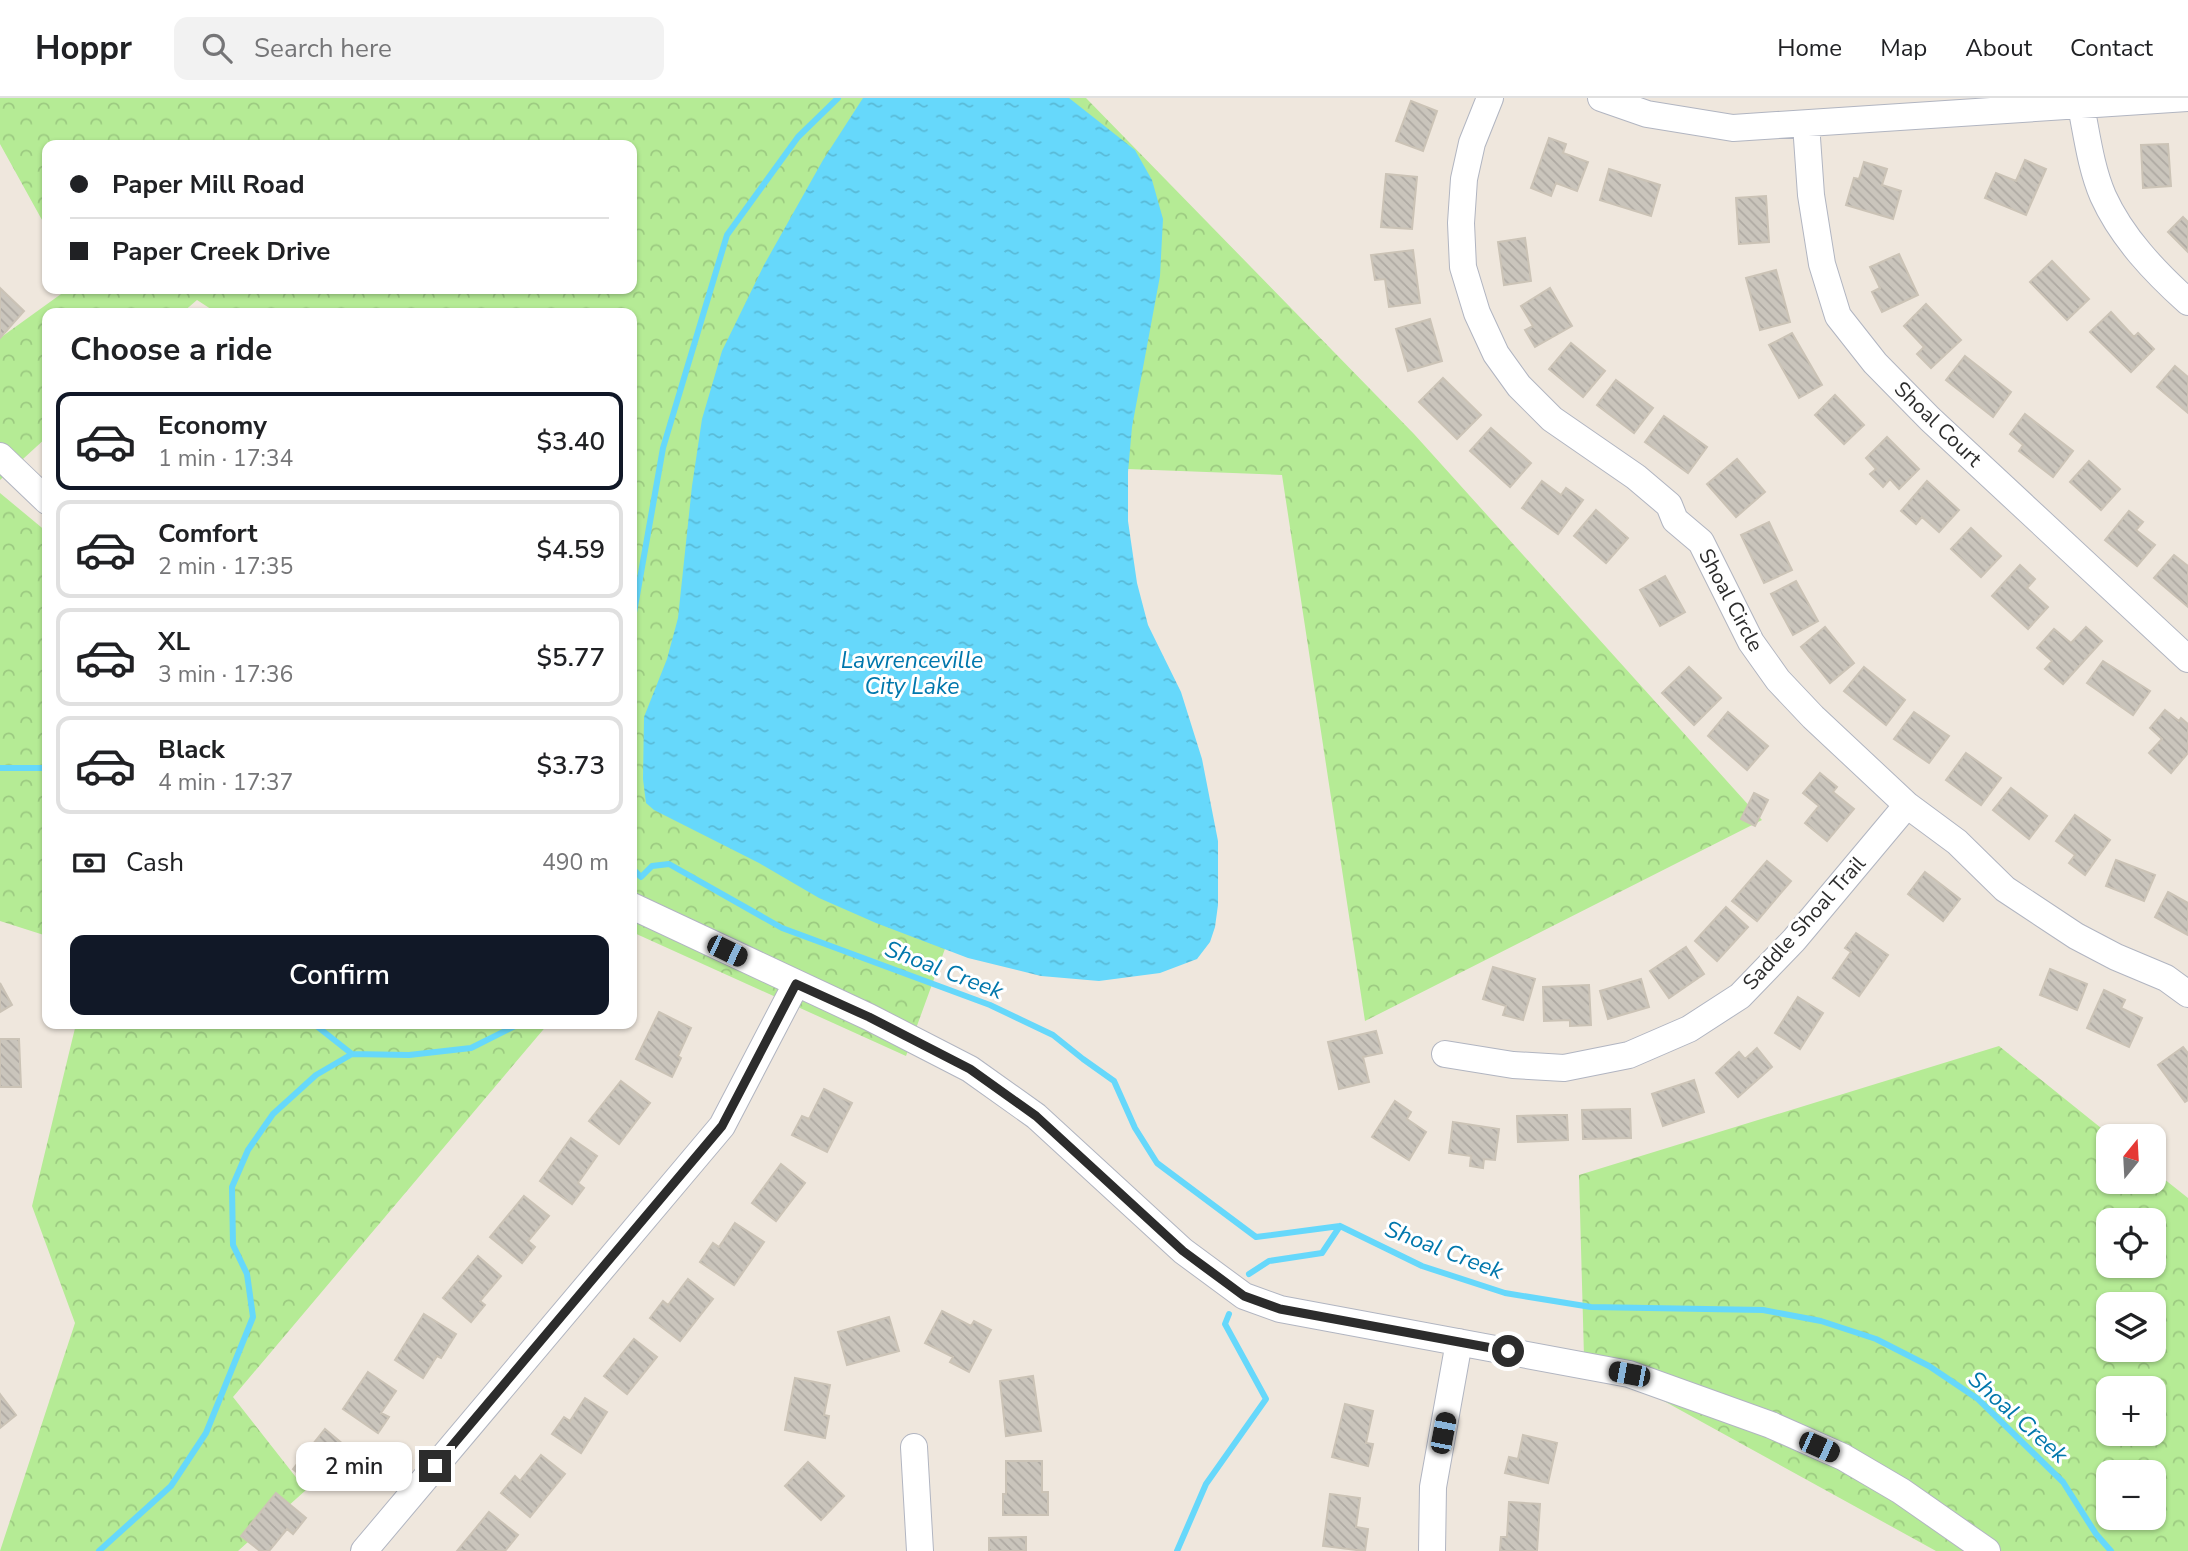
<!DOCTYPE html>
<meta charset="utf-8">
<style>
:root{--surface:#fff;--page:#f2f2f2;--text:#202124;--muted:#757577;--line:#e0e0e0;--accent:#111827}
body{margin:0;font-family:"Nunito Sans",sans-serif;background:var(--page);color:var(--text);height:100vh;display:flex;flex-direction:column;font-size:26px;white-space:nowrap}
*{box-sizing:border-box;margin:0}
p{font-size:23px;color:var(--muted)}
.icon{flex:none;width:38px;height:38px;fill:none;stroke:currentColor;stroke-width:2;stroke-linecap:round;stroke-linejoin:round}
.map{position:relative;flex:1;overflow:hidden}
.panel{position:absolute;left:42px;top:210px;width:595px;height:721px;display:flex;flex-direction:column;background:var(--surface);border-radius:14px;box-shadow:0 2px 5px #0004}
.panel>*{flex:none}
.guide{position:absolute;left:42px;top:42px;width:595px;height:154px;border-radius:14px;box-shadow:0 2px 5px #0004;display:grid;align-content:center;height:154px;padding:0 28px;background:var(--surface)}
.needle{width:46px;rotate:18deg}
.fabs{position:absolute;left:2096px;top:1026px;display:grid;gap:14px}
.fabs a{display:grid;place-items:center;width:70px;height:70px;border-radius:14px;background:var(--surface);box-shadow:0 2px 5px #0004;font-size:35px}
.end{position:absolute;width:32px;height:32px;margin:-16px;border:9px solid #2c2c2c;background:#fff;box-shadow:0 0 0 4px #fff}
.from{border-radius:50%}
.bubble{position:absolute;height:49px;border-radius:14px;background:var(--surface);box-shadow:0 2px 5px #0004;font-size:23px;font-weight:600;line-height:49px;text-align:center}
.car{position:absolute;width:21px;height:42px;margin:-21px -10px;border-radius:9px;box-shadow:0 0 5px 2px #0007;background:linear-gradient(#222 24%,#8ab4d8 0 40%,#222 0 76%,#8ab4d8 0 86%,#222 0)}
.guide b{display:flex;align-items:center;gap:24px;height:66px;font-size:26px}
.guide b+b{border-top:2px solid var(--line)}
.guide i{width:18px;height:18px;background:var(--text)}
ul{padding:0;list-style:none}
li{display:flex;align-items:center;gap:21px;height:98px;margin:0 14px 10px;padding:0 14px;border:4px solid var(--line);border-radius:14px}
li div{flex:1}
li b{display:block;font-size:26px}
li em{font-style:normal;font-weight:600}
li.active{border-color:var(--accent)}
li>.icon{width:63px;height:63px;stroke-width:1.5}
h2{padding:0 28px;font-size:32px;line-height:84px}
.pay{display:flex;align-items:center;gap:18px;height:77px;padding:0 28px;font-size:26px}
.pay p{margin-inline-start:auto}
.action{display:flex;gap:14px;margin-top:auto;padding:14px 28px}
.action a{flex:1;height:80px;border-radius:14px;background:var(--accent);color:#fff;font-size:28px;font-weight:600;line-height:80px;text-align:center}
header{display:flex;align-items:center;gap:42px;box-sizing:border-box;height:98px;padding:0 35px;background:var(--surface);border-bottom:2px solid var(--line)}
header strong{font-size:33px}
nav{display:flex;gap:38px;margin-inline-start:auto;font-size:24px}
.search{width:490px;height:63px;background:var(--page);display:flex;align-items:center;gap:18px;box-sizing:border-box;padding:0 24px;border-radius:14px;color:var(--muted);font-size:26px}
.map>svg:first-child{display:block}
.forest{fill:url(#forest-crowns);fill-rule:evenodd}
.water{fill:url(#water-ripples)}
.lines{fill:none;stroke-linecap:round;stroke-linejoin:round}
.stream{stroke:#66d8fb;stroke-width:6}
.building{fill:url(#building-back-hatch);stroke:#cbc3b6;stroke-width:2}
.minor-casing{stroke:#b1b5c1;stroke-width:28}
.minor{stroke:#fff;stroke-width:26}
.route{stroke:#2c2c2c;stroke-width:9}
.labels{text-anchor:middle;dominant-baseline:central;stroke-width:6;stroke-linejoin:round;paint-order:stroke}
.street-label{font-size:21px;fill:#2c2c2c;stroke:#fff}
.water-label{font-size:23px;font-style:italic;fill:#0077ac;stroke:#fff}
</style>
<header>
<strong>Hoppr</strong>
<div class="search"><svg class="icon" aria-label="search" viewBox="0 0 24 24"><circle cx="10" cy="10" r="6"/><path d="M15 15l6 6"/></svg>Search here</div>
<nav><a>Home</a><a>Map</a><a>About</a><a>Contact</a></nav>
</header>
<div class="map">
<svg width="2188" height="1453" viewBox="0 0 2188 1453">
<defs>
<pattern id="forest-crowns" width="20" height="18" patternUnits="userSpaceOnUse" patternTransform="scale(1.75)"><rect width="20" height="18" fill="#b5eb95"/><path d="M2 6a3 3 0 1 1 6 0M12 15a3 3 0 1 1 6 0" fill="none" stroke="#9cca81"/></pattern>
<pattern id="water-ripples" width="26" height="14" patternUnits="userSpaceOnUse" patternTransform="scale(1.75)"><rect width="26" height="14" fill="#66d8fb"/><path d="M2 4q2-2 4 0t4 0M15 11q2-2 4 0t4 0" fill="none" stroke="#59bad7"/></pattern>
<pattern id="building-back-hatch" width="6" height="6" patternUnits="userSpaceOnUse" patternTransform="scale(1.75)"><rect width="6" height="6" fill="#cac5bc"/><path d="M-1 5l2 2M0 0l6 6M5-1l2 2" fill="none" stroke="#aea9a2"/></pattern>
</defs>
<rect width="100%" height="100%" fill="#efe7dd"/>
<path class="forest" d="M0 0H1086L1414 336 1762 722 1365 923 1282 377 917 363 946 848 906 958 632 834V215H217L197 202 182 215H47V339L0 382V240L68 191H632V47H47V131L0 46Z
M0 395 47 434V838L0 823Z
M76 926H548L233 1299 306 1392 238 1453H0L75 1225 32 1108Z
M1999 948 2111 1038H2109V1083H2154V1073L2188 1100V1453H1936L1584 1259 1579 1077ZM2109 1122H2154V1167H2109ZM2109 1206H2154V1251H2109ZM2109 1290H2154V1335H2109ZM2109 1374H2154V1419H2109Z"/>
<path class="water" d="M863 0H1069L1135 52 1152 82 1163 121 1160 178 1132 329 1128 374V423L1137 485 1148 527 1181 594 1202 661 1218 743V807L1215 829 1210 844 1197 861 1160 875 1099 883 1041 878 968 860 876 825 819 800 759 765 654 712 646 705 643 681 644 619 667 561 678 520 692 388 702 321 722 253 764 167 823 62Z"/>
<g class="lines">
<path class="stream" d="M632 526 663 350 727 137 798 39 838 0
M0 670H47
M632 770 641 779 652 768 669 766 782 830 990 907 1053 937 1083 961 1114 983 1135 1030 1157 1065 1256 1139 1340 1128 1422 1168 1505 1195 1591 1209 1763 1212 1821 1223 1876 1241 1929 1268 1978 1301 2063 1384 2096 1436 2111 1453
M314 926 352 956 409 957 471 950 519 926
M1249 1176 1269 1163 1322 1155 1340 1128
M99 1453 171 1388 206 1335 253 1219 247 1176 233 1147 232 1089 248 1052 273 1016 316 977 352 956
M1177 1453 1206 1386 1266 1301 1225 1226 1229 1216"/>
</g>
<path class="building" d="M1411 3 1437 13 1423 53 1396 43Z
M1549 40 1566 46 1563 55 1588 64 1577 93 1556 85 1551 98 1531 90Z
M2168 46 2171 88 2143 90 2141 47Z
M2025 62 2046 71 2026 117 1985 100 1996 75 2016 83Z
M1864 64 1887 71 1882 87 1901 93 1893 121 1846 107 1854 80 1859 81Z
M1609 71 1660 87 1651 118 1600 102Z
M1386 76 1417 79 1412 131 1381 129Z
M1766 98 1769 144 1739 146 1736 100Z
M2183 119 2188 124V154L2168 134Z
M1525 140 1531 183 1504 187 1498 144Z
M1413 152 1420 205 1389 209 1385 181 1375 182 1371 157Z
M1899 156 1918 197 1882 214 1872 194 1880 190 1870 169Z
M2052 163 2089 201 2067 222 2030 184Z
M1776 172 1790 224 1760 232 1746 180Z
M0 190 24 213 0 240Z
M1550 190 1572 228 1535 249 1525 232 1533 228 1521 208Z
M1926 206 1961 242 1931 270 1917 256 1924 249 1904 228Z
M2111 214 2134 239 2138 235 2154 251 2131 274 2090 234Z
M1430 221 1442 263 1408 273 1396 231Z
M1792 235 1822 287 1799 300 1769 247Z
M1571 245 1605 273 1583 299 1549 271Z
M1965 258 2011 294 1993 319 1946 282Z
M2175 268 2188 279V315L2157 289Z
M1443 280 1481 317 1457 341 1419 304Z
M1616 282 1653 310 1634 335 1597 307Z
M1835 297 1864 327 1844 346 1815 317Z
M2025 316 2073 353 2053 379 2019 353 2023 347 2010 336Z
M1664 318 1707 349 1688 375 1645 344Z
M1491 330 1531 365 1510 389 1470 353Z
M1887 339 1919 371 1899 391 1890 381 1883 389 1870 376 1876 371 1866 360Z
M1737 361 1765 394 1736 419 1707 386Z
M2089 363 2120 391 2101 412 2070 384Z
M1542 383 1561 397 1566 390 1583 402 1558 436 1522 410Z
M1927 383 1959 412 1939 434 1922 419 1916 426 1901 413Z
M1596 412 1628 440 1606 465 1574 438Z
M2129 413 2143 424 2136 432 2155 447 2137 468 2105 442Z
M1769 424 1792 472 1764 485 1741 437Z
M1971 430 2001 458 1981 479 1951 451Z
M2174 457 2188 468V509L2154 480Z
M2020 467 2035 481 2027 490 2048 509 2028 531 1992 498Z
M1665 478 1685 514 1660 528 1640 492Z
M1796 483 1818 523 1793 537 1771 496Z
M1825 529 1854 565 1830 585 1801 549Z
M2086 529 2102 543 2063 586 2045 571 2052 563 2037 550 2054 531 2071 545Z
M2103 563 2150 593 2133 617 2087 585Z
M1689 569 1721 600 1694 627 1662 595Z
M1864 569 1905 602 1886 627 1844 593Z
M2165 612 2179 623 2181 620 2188 626V655L2171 675 2149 655 2162 641 2150 630Z
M1728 614 1768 648 1747 672 1708 638Z
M1914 614 1949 638 1929 665 1894 641Z
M1966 655 2001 680 1981 707 1946 682Z
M1820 675 1837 689 1833 694 1854 711 1827 743 1805 725 1819 708 1803 695Z
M2011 690 2047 718 2029 741 1993 712Z
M1754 695 1768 702 1755 728 1741 721Z
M2075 717 2110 742 2085 777 2069 765 2075 757 2056 743Z
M2116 762 2155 777 2144 803 2106 788Z
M1767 763 1791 783 1757 823 1732 803Z
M1925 774 1960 801 1943 823 1908 796Z
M2168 794 2188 805V837L2155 819Z
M1726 809 1748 829 1717 863 1695 843Z
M1856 835 1888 857 1859 898 1833 880 1851 854 1845 850Z
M1686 849 1704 876 1669 900 1650 873Z
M1493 869 1535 881 1523 922 1503 917 1506 908 1483 901Z
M2050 871 2087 886 2077 912 2040 897Z
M1641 881 1649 909 1608 921 1600 893Z
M0 885 12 907 0 914Z
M1589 887 1591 927 1570 928V922L1544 923 1543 889Z
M2104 892 2125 902 2121 910 2142 920 2129 949 2087 930Z
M1798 899 1823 915 1800 951 1775 935Z
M659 914 691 930 678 958 681 960 672 979 636 961Z
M1376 933 1382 955 1363 959 1369 984 1339 991 1328 944Z
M0 941H19L21 989H0Z
M2183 949 2188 955V1002L2185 1004 2158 967Z
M1757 950 1772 969 1738 999 1716 975 1739 954 1745 961Z
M1694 982 1704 1014 1663 1028 1652 996Z
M621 983 650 1005 619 1046 589 1023Z
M824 991 852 1005 827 1054 792 1037 802 1018 809 1021Z
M1395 1003 1411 1014 1407 1021 1426 1034 1409 1062 1372 1039Z
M1630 1011 1631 1040 1583 1041 1582 1012Z
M1556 1017H1567L1568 1042 1518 1044 1517 1018Z
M1453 1024 1499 1031 1495 1062 1484 1061 1483 1070 1470 1068 1471 1058 1449 1055Z
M571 1040 597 1058 578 1085 584 1090 572 1106 540 1083Z
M781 1066 805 1085 776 1123 752 1105Z
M524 1098 549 1118 528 1143 535 1149 522 1165 490 1139Z
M735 1125 764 1144 734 1187 700 1164 713 1145 719 1149Z
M478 1158 501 1178 480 1203 485 1207 471 1224 443 1200Z
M688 1181 713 1201 680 1243 650 1220 663 1203 668 1207Z
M942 1213 971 1228 974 1223 991 1232 969 1274 950 1264 953 1259 925 1245Z
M424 1216 456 1236 441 1260 437 1258 423 1280 395 1262Z
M889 1219 899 1253 847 1267 838 1234Z
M634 1241 657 1259 627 1296 604 1278Z
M368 1274 396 1293 381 1315 389 1319 378 1335 343 1311Z
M1033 1278 1041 1333 1006 1338 1000 1283Z
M795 1280 830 1287 824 1317 829 1318 825 1340 785 1332Z
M0 1296 16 1317 0 1330Z
M585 1300 607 1314 581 1355 552 1336 564 1319 570 1323Z
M1345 1306 1373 1313 1366 1345 1373 1346 1368 1368 1332 1359Z
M325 1331 357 1358 344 1375 336 1368 317 1391 293 1371Z
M1523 1337 1557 1345 1548 1385 1505 1375 1509 1359 1518 1361Z
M541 1357 565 1376 530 1419 501 1395 515 1378 520 1383Z
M1006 1363H1042V1394H1048V1417H1003V1396H1006Z
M808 1364 844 1398 821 1422 785 1388Z
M276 1395 306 1420 293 1436 287 1431 269 1453H260L241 1438Z
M1330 1396 1360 1400 1356 1429 1368 1431 1365 1453 1323 1448Z
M1509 1404 1540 1406 1537 1453H1500L1501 1439H1507Z
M489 1414 518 1437 505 1453H457Z
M1026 1439V1453H989V1440Z"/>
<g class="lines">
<g class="minor-casing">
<path id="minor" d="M1490 0 1472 45 1464 81 1461 125 1463 169 1477 215 1496 256 1519 288 1552 321 1636 379 1669 407 1675 422 1701 444 1751 544 1778 582 1813 619 1907 707 1957 744 2005 791 2076 838 2116 859 2166 880 2188 896
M1601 0 1647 16 1733 30 2188 0
M2081 8C2087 38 2091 70 2103 98 2122 140 2155 174 2188 204
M1806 26 1811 97 1822 166 1838 218 1875 265 1930 321 2188 561
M0 358 47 403
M632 808 869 919 970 971 1036 1018 1183 1153 1244 1198 1280 1211 1629 1276 1771 1327 1843 1359 1901 1393 1987 1453
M1445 956 1513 967 1564 970 1629 957 1689 931 1740 898 1794 842 1907 707
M914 1349 920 1453
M364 1453 722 1028 796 886
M1432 1453 1433 1389 1459 1244"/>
</g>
<use href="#minor" class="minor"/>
</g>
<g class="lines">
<path class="route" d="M435 1368 722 1028 796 886 869 919 970 971 1036 1018 1183 1153 1244 1198 1280 1211 1508 1253"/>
</g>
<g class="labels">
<g class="street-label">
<text transform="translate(1938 326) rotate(44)">Shoal Court</text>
<text transform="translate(1731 502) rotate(62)">Shoal Circle</text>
<text transform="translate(1804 825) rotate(-48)">Saddle Shoal Trail</text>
</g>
<g class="water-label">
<text x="912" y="562">Lawrenceville<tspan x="912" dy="26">City Lake</tspan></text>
<text transform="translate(944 872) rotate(21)">Shoal Creek</text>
<text transform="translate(1444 1152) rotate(21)">Shoal Creek</text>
<text transform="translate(2018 1319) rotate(42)">Shoal Creek</text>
</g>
</g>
</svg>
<div class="fabs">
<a><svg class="needle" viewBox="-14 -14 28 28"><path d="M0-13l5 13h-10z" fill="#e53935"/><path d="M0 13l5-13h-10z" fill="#757577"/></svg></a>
<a><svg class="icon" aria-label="locate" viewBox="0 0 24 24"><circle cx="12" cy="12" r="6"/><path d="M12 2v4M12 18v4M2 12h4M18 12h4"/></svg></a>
<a><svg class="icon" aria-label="layers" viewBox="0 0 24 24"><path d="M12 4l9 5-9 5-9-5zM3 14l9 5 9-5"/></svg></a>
<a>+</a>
<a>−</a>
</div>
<i class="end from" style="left:1508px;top:1253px"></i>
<i class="end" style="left:435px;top:1368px"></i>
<div class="bubble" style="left:296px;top:1344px;width:116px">2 min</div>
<i class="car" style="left:727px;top:853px;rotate:116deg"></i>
<i class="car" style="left:1629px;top:1276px;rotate:281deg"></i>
<i class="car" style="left:1443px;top:1335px;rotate:11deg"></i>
<i class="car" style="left:1819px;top:1349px;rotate:114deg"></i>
<div class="guide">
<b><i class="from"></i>Paper Mill Road</b>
<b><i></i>Paper Creek Drive</b>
</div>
<section class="panel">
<h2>Choose a ride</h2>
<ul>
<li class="active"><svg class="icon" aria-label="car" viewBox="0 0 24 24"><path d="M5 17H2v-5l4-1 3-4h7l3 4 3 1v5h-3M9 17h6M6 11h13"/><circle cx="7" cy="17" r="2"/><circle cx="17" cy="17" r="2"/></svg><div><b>Economy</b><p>1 min · 17:34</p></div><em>$3.40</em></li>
<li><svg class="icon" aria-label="car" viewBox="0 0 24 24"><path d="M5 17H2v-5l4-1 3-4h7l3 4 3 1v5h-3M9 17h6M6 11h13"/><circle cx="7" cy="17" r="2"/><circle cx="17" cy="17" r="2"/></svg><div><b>Comfort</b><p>2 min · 17:35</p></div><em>$4.59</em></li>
<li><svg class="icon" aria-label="car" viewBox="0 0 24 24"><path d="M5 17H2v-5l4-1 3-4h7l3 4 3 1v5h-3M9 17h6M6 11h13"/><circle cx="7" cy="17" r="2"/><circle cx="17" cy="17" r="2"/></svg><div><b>XL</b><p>3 min · 17:36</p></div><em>$5.77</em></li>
<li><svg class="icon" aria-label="car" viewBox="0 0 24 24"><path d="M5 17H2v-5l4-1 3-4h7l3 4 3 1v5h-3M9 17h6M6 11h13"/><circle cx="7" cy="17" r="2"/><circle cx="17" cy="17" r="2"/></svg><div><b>Black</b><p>4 min · 17:37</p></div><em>$3.73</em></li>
</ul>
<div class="pay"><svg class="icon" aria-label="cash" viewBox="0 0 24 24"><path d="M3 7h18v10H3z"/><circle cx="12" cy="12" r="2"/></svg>Cash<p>490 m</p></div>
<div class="action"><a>Confirm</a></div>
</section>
</div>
